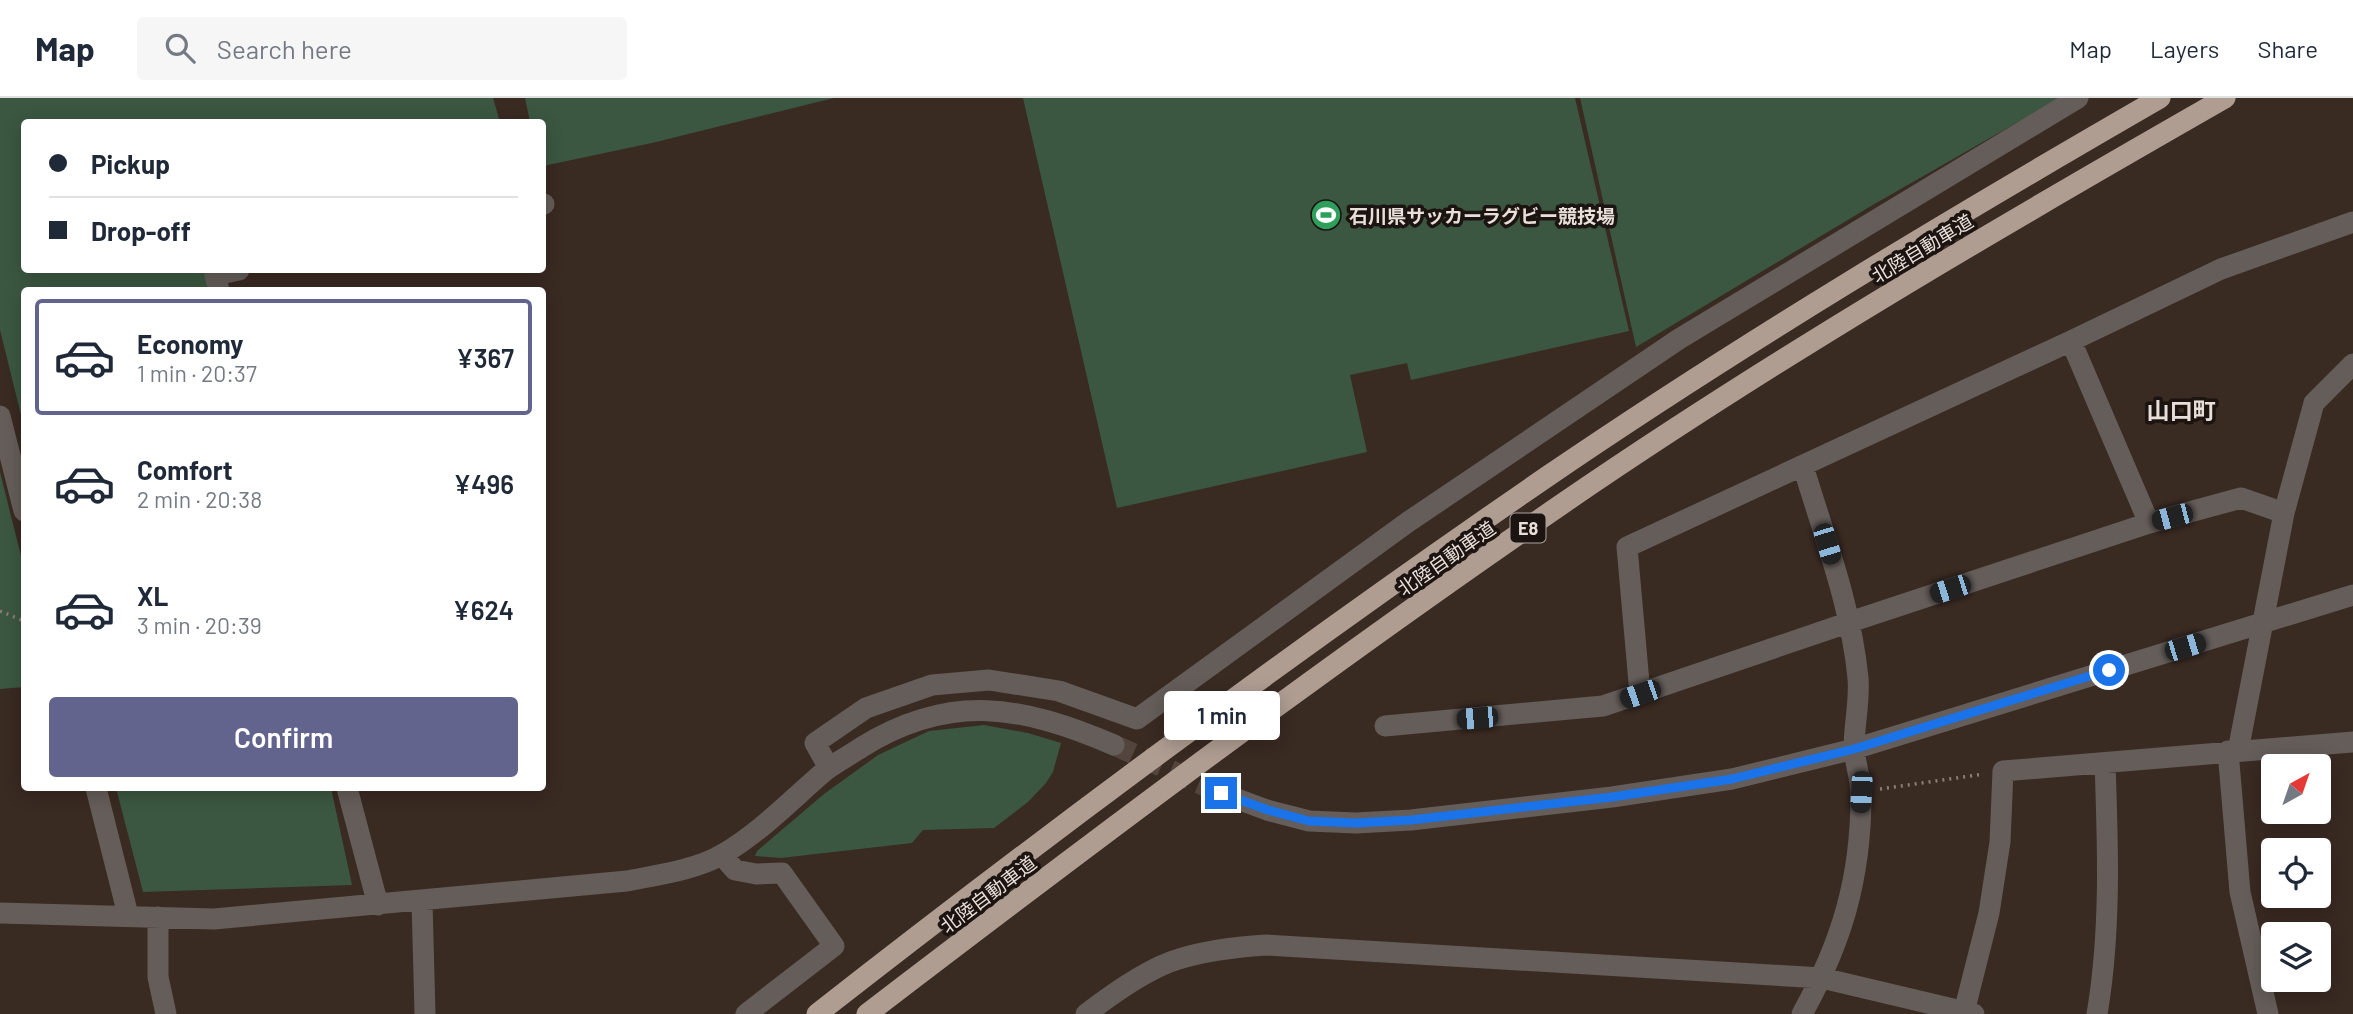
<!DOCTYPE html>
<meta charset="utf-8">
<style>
:root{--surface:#fff;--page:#f6f6f7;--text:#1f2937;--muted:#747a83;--line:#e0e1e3;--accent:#62648e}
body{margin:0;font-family:Barlow,"Noto Sans JP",sans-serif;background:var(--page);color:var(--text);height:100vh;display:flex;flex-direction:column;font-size:26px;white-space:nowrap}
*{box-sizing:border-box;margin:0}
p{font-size:23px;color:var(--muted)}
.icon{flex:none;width:38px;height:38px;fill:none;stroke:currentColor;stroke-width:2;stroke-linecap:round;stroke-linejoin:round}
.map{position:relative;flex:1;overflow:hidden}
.side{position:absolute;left:21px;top:189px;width:525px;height:504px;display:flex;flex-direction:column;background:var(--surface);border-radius:7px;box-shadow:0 4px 18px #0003}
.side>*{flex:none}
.top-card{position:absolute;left:21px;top:21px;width:525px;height:154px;border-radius:7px;box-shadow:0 4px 18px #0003;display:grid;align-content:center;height:154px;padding:0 28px;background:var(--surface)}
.needle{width:46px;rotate:40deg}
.tools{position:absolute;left:2261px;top:656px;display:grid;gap:14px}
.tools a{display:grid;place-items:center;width:70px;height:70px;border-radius:7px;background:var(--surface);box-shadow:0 4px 18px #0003;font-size:35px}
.end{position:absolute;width:32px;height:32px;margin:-16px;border:9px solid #1a73e8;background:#fff;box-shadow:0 0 0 4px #fff}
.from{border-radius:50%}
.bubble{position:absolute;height:49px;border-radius:7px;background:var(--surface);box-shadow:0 4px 18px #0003;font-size:23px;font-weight:600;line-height:49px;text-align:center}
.car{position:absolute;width:21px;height:42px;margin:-21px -10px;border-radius:9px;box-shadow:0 0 5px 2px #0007;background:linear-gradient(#222 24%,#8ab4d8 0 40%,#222 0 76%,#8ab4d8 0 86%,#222 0)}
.top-card b{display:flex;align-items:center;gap:24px;height:66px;font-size:26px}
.top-card b+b{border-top:2px solid var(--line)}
.top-card i{width:18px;height:18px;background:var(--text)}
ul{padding:12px 0 0;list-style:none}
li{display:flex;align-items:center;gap:21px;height:116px;margin:0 14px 10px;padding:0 14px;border:4px solid transparent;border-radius:7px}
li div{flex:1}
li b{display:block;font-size:26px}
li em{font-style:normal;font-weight:600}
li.active{border-color:var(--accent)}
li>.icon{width:63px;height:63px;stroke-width:1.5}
.button{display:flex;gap:14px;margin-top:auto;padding:14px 28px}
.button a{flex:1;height:80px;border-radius:7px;background:var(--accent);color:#fff;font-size:28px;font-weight:600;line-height:80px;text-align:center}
header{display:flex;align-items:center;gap:42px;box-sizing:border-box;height:98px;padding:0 35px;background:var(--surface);border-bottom:2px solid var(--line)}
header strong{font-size:33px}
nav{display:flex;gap:38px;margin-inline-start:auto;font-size:24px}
.search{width:490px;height:63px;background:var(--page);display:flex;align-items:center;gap:18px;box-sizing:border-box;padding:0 24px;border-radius:7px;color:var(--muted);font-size:26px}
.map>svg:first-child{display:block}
.green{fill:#3b5741}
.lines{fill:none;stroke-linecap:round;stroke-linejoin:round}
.minor-tunnel{stroke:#53453e;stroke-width:21;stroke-dasharray:21 10;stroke-linecap:butt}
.path{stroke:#8b7e77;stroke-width:3.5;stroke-dasharray:2 5;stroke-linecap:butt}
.minor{stroke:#645d59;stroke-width:21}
.highway{stroke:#af9d92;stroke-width:21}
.route{stroke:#1a73e8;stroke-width:9}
.labels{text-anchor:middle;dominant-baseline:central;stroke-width:7;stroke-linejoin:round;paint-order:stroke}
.shield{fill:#1b1411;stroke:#aba29e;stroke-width:2}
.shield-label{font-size:18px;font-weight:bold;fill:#e9dfda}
.poi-label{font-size:19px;font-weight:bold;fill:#e9dfda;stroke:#1b1411;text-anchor:start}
.street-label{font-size:19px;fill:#e9dfda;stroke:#1b1411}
.quarter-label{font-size:23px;font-weight:bold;fill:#e9dfda;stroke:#1b1411}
</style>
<header>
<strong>Map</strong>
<div class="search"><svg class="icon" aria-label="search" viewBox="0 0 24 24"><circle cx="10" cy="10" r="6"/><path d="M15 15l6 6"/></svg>Search here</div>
<nav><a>Map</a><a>Layers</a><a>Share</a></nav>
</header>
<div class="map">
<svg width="2353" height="916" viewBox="0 0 2353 916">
<rect width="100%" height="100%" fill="#392a22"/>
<path class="green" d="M0 0H493L500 24H24V172H219L224 192H24V329L0 232Z
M525 0H834L652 45 543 68 542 24H530Z
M1023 0H1575L1629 233 1411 282 1407 265 1350 277 1367 354 1117 410Z
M1580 0H2060L1871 108 1636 249Z
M0 374 24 470V589L0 591Z
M984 627 1028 635 1061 645 1053 674 1046 685 1028 704 994 730 923 732 912 745 781 760 755 758 757 753 824 696 878 657 929 633Z
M116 690H331L352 787 143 794Z"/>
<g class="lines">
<path class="minor-tunnel" d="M1114 647 1221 695"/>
<path class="path" d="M0 513 24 523
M1880 691 1984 676"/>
<path class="minor" d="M542 106H544
M219 192 215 177 239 172
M2071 243 2221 171 2353 124
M0 318 24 413
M1640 596 1627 449 2071 243 2149 425 2241 400 2284 415
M1385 628 1603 608 1850 524 2149 425
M2228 653 2240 794 2268 916
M2238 653 2284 415 2314 305 2353 266
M829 670 815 645 866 610 932 587 989 582 1059 593 1137 621 1408 424 1679 241 2078 0
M96 690 128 817
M347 690 378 807
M1221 695 1267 712 1309 723 1356 725 1411 722 1612 699 1732 681 1854 651 2353 497
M722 757 735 772 756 776 782 775 834 848 746 916
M422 803 425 916
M0 815 214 821 627 783C657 777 696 772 723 756 761 734 793 700 826 672 837 664 850 657 862 649 951 594 1023 608 1114 647
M158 819V879L166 916
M1964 914 1989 815 2000 744 2003 673 2353 644
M1086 916C1112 896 1148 870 1179 861 1207 852 1237 849 1266 847L1822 880 1974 916
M1802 916C1842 844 1861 780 1861 697 1861 681 1855 665 1854 650 1854 627 1860 603 1858 580 1851 507 1824 438 1803 368
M2097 916C2111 834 2108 748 2105 665"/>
<path class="highway" d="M817 916C1055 730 1299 549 1548 378 1746 243 1952 120 2160 0
M867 916C1096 741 1327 567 1565 404 1778 258 2001 128 2225 0"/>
</g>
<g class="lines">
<path class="route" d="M1221 695 1268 712 1309 723 1356 725 1411 722 1612 699 1732 681 1854 651 2109 572"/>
</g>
<defs>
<g id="stadium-disc" transform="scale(1.575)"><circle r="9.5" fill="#2e9e5b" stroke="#1b1411"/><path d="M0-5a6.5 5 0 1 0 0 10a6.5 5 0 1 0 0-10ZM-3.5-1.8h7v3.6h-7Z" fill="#fff"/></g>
</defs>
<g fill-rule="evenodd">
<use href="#stadium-disc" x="1326" y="117"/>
</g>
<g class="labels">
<rect class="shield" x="1510.5" y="415.5" width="35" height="29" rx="5"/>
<g class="shield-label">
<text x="1528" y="430">E8</text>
</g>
<g class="poi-label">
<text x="1349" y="117">石川県サッカーラグビー競技場</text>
</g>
<g class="street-label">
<text transform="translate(1922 150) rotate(-31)">北陸自動車道</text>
<text transform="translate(1446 460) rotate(-35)">北陸自動車道</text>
<text transform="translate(988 796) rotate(-37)">北陸自動車道</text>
</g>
<g class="quarter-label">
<text x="2181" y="312">山口町</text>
</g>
</g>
</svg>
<div class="tools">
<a><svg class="needle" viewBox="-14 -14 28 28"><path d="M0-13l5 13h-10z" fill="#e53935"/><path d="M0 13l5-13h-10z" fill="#747a83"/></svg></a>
<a><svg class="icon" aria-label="locate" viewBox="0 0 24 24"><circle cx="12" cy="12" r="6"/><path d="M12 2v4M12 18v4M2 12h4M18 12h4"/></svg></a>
<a><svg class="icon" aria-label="layers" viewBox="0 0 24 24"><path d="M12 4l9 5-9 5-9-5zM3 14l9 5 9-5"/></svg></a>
</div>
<i class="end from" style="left:2109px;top:572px"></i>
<i class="end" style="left:1221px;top:695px"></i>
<div class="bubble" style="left:1164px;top:593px;width:116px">1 min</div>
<i class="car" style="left:2172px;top:419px;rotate:255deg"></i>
<i class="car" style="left:1827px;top:446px;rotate:163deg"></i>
<i class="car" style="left:1950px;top:491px;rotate:252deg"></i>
<i class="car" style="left:2185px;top:549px;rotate:73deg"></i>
<i class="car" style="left:1640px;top:596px;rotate:251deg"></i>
<i class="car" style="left:1477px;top:620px;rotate:265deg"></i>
<i class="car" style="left:1861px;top:694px;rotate:183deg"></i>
<div class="top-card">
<b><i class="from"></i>Pickup</b>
<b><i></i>Drop-off</b>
</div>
<section class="side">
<ul>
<li class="active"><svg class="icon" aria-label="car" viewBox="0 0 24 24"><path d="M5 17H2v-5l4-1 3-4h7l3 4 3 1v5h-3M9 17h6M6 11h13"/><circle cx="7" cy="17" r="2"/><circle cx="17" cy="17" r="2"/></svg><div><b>Economy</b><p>1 min · 20:37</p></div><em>¥367</em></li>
<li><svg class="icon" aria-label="car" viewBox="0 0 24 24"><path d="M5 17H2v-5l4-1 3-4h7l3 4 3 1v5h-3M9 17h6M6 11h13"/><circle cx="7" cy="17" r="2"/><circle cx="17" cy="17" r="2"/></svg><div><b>Comfort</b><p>2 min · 20:38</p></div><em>¥496</em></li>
<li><svg class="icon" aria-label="car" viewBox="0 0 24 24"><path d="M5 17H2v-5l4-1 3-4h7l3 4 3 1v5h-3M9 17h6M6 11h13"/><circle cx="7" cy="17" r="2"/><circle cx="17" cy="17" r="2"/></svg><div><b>XL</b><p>3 min · 20:39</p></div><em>¥624</em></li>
</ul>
<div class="button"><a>Confirm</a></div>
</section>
</div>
